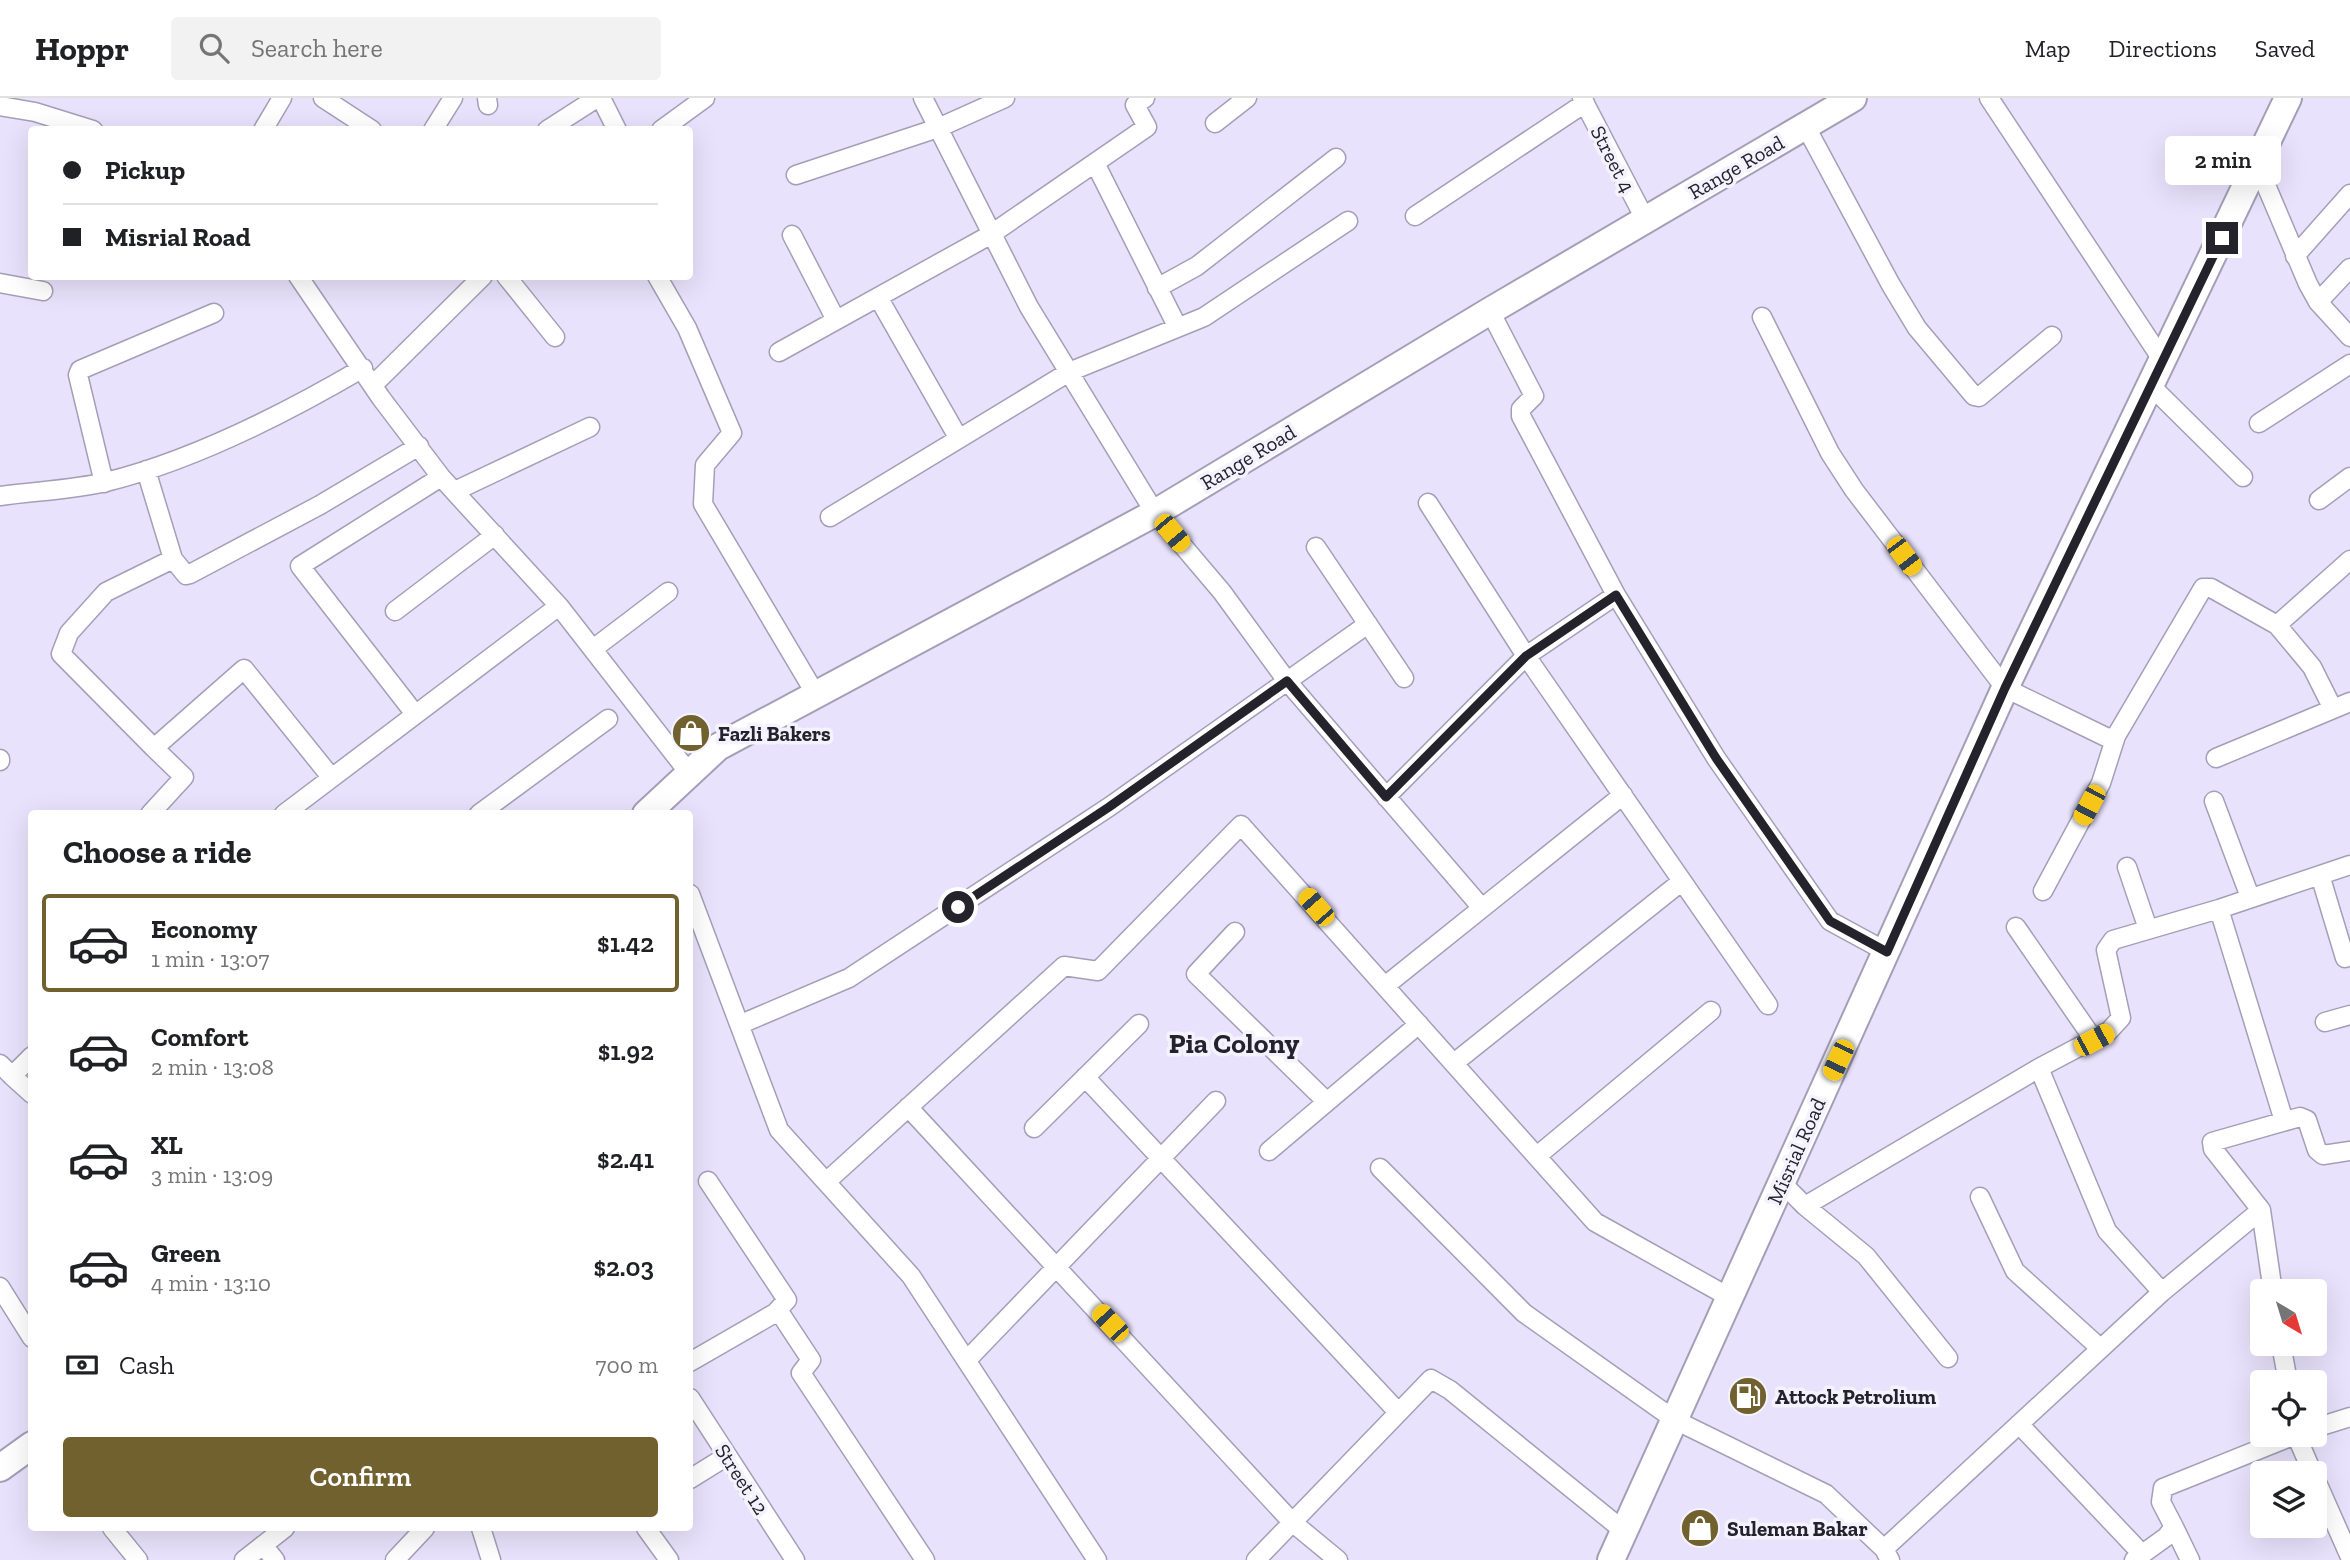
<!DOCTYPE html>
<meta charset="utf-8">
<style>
:root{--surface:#fff;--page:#f2f2f2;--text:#202124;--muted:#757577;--line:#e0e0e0;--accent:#71612f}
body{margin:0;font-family:"Zilla Slab",serif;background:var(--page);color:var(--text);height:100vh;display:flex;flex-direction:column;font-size:26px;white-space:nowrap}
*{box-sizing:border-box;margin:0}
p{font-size:23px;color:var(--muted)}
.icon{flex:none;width:38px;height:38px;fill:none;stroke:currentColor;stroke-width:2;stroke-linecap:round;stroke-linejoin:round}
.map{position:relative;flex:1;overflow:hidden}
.panel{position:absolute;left:28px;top:712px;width:665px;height:721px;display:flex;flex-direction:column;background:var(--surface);border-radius:7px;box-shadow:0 7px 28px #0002}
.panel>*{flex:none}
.banner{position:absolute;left:28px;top:28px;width:665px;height:154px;border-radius:7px;box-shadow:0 7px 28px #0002;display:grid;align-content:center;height:154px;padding:0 35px;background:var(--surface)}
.needle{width:46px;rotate:142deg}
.tools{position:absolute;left:2250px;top:1181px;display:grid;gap:14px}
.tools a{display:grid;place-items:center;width:77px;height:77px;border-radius:7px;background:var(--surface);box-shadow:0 7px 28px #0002;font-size:35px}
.end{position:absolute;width:32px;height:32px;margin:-16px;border:9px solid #24222b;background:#fff;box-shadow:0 0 0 4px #fff}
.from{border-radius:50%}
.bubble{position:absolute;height:49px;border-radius:7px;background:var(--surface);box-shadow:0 7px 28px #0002;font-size:23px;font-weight:600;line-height:49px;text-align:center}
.car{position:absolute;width:21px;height:42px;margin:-21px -10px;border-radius:9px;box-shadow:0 0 5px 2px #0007;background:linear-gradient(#f5c518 24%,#345 0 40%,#f5c518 0 76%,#345 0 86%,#f5c518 0)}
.banner b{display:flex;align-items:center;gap:24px;height:66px;font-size:26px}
.banner b+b{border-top:2px solid var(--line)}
.banner i{width:18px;height:18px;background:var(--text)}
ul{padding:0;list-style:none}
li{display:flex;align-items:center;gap:21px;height:98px;margin:0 14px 10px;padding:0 21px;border:4px solid transparent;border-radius:7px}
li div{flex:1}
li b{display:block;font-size:26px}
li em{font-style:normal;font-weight:600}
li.selected{border-color:var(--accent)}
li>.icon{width:63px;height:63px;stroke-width:1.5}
h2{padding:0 35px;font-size:32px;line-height:84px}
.pay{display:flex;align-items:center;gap:18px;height:77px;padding:0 35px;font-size:26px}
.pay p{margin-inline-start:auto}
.button{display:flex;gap:14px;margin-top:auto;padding:14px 35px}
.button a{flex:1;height:80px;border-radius:7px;background:var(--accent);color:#fff;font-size:28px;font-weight:600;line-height:80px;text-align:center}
header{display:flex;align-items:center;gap:42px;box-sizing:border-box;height:98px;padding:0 35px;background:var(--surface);border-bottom:2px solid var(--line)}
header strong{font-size:33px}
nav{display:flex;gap:38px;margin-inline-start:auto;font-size:24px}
.search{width:490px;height:63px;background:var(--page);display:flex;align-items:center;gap:18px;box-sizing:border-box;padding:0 24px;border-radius:7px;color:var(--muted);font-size:26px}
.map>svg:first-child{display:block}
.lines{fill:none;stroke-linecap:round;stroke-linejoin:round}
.street-casing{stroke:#a49fb7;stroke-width:21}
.secondary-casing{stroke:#a49fb7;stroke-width:30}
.street{stroke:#fff;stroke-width:18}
.secondary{stroke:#fff;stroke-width:26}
.route{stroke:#24222b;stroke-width:9}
.labels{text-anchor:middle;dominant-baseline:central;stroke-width:7;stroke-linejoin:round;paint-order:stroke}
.street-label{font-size:21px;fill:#24222b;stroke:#f4f2fc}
.poi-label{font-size:21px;font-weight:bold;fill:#24222b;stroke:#f4f2fc;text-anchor:start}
.district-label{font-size:28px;font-weight:bold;fill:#24222b;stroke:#f4f2fc}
</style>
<header>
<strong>Hoppr</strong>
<div class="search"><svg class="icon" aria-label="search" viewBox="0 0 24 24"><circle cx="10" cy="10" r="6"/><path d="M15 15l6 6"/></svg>Search here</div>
<nav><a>Map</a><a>Directions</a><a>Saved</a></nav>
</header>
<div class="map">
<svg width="2350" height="1462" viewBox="0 0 2350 1462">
<rect width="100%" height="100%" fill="#e8e2fc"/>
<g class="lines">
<g class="street-casing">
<path id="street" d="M323 0 372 32
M487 0 488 7
M601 0 617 32
M923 0 1029 209 1155 415 1222 494 1287 583 1482 810
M1582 0 1645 121
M1989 0 2163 263
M0 8 35 14 93 32
M1215 25 1247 0
M1806 29 1891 187 1917 230 1974 298 1979 299 2052 238
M263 32 282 0
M433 32 453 0
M547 32 597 0
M661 32 705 0
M1095 65 1177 228
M2257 66 2308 186 2318 204 2350 239
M796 77 938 30 1005 0
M1415 118 1585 5
M792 137 836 222
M2295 158 2350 96
M298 178 381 300 441 379 559 508 689 675
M506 178 555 239
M657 178 687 230 732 335 705 367 703 406 815 595
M0 185 43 193
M1157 190 1197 168 1336 60
M878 199 959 341
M2318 204 2350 170
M1490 213 1534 298 1521 311V318L1616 497 1716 660 1830 823 1887 854
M1762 219 1830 355 1854 392 2005 590 2108 640 2116 638
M779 254 990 137 1147 29 1135 7 1145 0
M373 287 483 178
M2151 288 2243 379
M2259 325 2350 266
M146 372 173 461 106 494 69 535 61 556 154 650
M104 385 78 277 80 272 214 215
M455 393 590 329
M0 398C35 393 72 392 106 384 191 363 288 314 363 270
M2319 402 2350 379
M1428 405 1526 558 1768 907
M830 419 1069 274 1204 219 1348 123
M1316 449 1404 580
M173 461 186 477 190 476 320 407 419 348
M395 513 495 437
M2277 527 2350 462
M593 551 668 494
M415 616 300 468 441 379
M2216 660 2350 604
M0 661V663
M1386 699 1526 558 1616 497
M2214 703 2250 799
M150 716 184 679 154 650 244 571 331 679
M284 716 559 508
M479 716 608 621
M2127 769 2148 831
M2320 777 2345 860
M2043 793 2101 685 2116 638 2203 490H2211L2277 527 2312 569 2333 611
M690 796 779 1032 911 1178 1097 1462
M2219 811 2284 1023
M2016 829 2094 942
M1235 834 1196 876 1327 1004
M1385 888 1623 697
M2325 924 2350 917
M741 926 849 880 1109 709 1368 526
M32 958 12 978 32 996
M1454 965 1681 784
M0 966 12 978
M2039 970 2109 933 2121 920 2106 852 2113 842 2219 811 2350 767
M1085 979 1398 1314
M908 1009 1292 1424 1338 1462
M1034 1030 1139 926
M1269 1053 1419 926
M1537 1058 1711 913
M1380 1070 1524 1215 1675 1322 1826 1396 1884 1451 1890 1462
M826 1084 1064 868 1098 873 1241 727 1595 1124 1729 1199
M1782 1085 1805 1108 2039 970 2107 1133 2162 1194
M1980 1099 2015 1173 2100 1250
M1805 1108 1866 1158 1948 1260
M0 1189 32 1240
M2273 1194 2261 1112 2213 1051 2212 1044 2300 1019 2307 1022 2317 1052 2323 1057 2350 1053
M775 1215 782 1218 811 1262 801 1275 925 1462
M2281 1246 2288 1284
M967 1262 1216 1003
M690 1264 775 1215 787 1202 708 1083
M690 1300 795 1462
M2019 1326 2142 1456
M2315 1330 2350 1319
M2296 1337 2313 1376
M2315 1380 2350 1459
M690 1381 727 1358
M2174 1429 2190 1462
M112 1430 138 1462
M481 1430 491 1462
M646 1430 669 1462
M263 1447 275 1462
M1884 1451 2162 1194 2261 1112
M244 1462 285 1430
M395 1462 425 1430
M1256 1462 1431 1281 1450 1292 1624 1433
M2134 1462 2166 1439 2174 1429 2161 1404 2163 1390 2295 1337"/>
</g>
<g class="secondary-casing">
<path id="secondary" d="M646 716 718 649 1155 415 1490 213 1853 0
M0 1370 32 1347
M1611 1462 2005 590 2288 0"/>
</g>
<use href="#street" class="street"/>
<use href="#secondary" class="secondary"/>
</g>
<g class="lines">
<path class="route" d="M958 809 1109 709 1287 583 1386 699 1526 558 1616 497 1716 660 1830 823 1887 854 2005 590 2222 140"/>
</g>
<defs>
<g id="shop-disc" transform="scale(2.0125)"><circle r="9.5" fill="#71612f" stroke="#f4f2fc"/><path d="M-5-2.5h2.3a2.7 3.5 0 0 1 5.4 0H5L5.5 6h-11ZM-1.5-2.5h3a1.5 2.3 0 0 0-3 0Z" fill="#fff"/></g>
<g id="fuel-disc" transform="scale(2.0125)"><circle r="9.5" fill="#71612f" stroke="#f4f2fc"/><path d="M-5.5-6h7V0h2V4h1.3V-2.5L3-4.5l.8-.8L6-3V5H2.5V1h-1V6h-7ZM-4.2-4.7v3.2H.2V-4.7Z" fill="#fff"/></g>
</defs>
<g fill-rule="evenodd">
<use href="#shop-disc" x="691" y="635"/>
<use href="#fuel-disc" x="1748" y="1298"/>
<use href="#shop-disc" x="1700" y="1430"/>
</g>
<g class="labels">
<g class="street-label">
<text transform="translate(1613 61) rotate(63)">Street 4</text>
<text transform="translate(1736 69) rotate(-30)">Range Road</text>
<text transform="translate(1248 359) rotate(-31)">Range Road</text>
<text transform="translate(1796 1053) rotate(-66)">Misrial Road</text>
<text transform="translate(742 1381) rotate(57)">Street 12</text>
</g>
<g class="poi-label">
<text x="718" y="635">Fazli Bakers</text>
<text x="1775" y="1298">Attock Petrolium</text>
<text x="1727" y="1430">Suleman Bakar</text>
</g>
<g class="district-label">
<text x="1234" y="945">Pia Colony</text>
</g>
</g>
</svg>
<div class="tools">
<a><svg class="needle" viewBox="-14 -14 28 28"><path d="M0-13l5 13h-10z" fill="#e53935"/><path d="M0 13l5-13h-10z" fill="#757577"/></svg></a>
<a><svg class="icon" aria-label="locate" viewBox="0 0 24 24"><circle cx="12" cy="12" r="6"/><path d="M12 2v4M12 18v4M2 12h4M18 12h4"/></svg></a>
<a><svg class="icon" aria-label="layers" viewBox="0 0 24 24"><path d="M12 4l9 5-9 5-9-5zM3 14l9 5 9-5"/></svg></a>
</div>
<i class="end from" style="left:958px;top:809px"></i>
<i class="end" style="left:2222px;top:140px"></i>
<div class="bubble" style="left:2165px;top:38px;width:116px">2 min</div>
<i class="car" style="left:1172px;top:435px;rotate:140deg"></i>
<i class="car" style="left:1904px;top:458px;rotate:143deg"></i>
<i class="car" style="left:2089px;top:707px;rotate:208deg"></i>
<i class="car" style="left:1316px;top:809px;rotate:319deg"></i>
<i class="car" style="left:2094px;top:942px;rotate:62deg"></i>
<i class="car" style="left:1838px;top:962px;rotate:205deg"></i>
<i class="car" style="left:1110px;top:1225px;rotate:317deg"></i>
<div class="banner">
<b><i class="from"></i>Pickup</b>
<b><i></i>Misrial Road</b>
</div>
<section class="panel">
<h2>Choose a ride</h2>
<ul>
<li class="selected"><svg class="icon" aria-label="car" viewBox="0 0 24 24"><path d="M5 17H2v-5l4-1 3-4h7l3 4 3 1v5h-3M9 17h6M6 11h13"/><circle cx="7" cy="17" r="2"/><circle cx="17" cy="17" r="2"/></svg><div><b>Economy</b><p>1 min · 13:07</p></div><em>$1.42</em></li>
<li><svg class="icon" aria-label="car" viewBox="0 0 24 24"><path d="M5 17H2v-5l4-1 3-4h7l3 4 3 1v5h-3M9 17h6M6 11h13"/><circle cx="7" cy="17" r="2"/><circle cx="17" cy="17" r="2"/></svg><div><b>Comfort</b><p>2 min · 13:08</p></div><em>$1.92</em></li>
<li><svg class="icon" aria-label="car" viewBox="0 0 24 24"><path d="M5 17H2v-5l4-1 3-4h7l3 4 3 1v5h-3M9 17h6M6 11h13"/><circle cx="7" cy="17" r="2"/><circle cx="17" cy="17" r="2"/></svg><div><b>XL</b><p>3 min · 13:09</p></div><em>$2.41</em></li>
<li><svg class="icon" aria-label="car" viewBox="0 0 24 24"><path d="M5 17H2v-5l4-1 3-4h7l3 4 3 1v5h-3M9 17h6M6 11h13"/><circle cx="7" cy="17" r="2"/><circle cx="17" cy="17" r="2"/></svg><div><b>Green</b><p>4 min · 13:10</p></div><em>$2.03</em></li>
</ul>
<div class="pay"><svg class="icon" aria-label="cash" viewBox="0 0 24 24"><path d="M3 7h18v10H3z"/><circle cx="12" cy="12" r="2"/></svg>Cash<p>700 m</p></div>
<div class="button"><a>Confirm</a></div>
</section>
</div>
